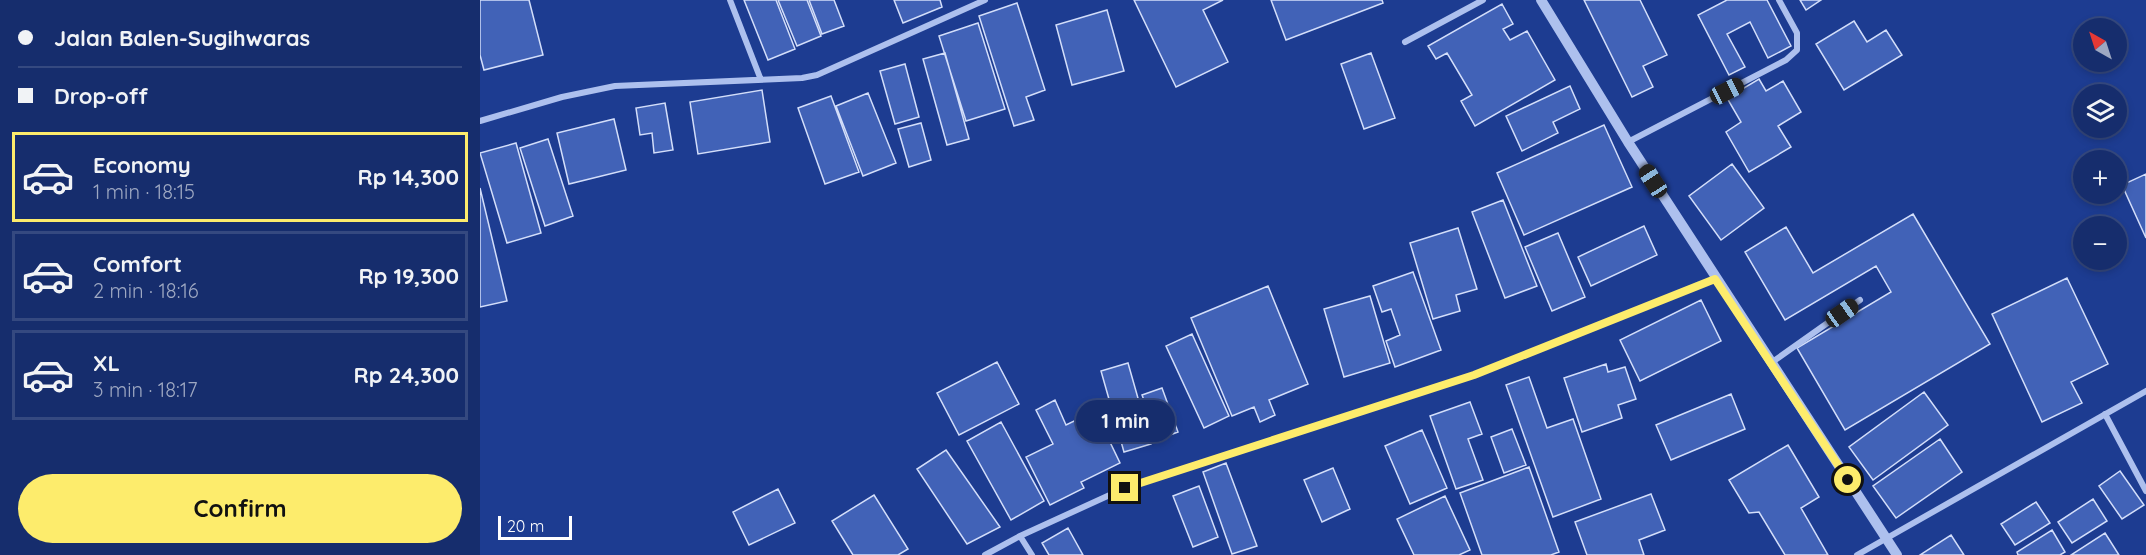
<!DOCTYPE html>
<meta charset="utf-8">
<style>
:root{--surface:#162d6d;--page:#233975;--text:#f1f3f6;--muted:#9ea8c2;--line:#354980;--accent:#fdec6c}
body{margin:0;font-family:Quicksand,sans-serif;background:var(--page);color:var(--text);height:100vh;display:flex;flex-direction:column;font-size:22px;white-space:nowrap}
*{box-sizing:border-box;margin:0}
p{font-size:20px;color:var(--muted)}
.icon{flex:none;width:33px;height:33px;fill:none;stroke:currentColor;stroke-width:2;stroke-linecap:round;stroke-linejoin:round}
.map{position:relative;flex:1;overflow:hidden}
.sheet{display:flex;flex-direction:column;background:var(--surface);width:480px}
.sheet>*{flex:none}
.hud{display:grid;align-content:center;height:132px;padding:0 18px;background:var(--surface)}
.needle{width:39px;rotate:321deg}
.controls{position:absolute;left:1593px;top:18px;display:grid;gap:12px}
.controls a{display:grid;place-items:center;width:54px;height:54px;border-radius:50%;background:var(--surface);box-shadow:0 3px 9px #0003,0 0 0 2px var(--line);font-size:30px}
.scale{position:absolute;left:18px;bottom:15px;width:74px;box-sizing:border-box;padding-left:6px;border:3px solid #fff;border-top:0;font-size:16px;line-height:21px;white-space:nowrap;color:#fff;-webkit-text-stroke:4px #1d3c91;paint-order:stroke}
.end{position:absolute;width:27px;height:27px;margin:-14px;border:8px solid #fdec6c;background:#111;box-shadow:0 0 0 3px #111}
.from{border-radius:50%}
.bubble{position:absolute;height:42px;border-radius:21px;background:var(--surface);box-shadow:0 3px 9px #0003,0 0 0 2px var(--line);font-size:20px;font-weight:800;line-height:42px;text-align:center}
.car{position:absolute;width:18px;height:36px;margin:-18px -9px;border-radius:8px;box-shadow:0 0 4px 2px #0007;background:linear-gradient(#222 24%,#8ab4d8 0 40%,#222 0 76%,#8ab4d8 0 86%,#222 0)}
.hud b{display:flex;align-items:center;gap:21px;height:57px;font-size:22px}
.hud b+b{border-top:2px solid var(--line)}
.hud i{width:15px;height:15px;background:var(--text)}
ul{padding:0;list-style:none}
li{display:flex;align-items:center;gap:18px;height:90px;margin:0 12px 9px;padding:0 6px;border:3px solid var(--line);border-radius:0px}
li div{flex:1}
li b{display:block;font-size:22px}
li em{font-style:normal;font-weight:800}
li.selected{border-color:var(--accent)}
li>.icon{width:54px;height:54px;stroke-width:1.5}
.button{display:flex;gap:12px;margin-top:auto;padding:12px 18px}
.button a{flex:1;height:69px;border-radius:36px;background:var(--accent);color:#111;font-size:24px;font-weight:800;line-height:69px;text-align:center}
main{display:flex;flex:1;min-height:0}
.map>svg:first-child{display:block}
.building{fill:#4162b7;stroke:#d3defa;stroke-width:1.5}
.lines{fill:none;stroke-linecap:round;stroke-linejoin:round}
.minor{stroke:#adc0ee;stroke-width:6}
.tertiary{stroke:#adc0ee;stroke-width:10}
.route{stroke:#fdec6c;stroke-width:8}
</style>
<main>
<section class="sheet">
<div class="hud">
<b><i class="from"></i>Jalan Balen-Sugihwaras</b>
<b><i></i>Drop-off</b>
</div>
<ul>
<li class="selected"><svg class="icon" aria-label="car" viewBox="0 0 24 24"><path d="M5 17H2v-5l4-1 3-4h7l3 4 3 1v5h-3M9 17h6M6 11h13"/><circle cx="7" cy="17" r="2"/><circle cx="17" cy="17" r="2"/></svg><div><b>Economy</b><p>1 min · 18:15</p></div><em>Rp 14,300</em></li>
<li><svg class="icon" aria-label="car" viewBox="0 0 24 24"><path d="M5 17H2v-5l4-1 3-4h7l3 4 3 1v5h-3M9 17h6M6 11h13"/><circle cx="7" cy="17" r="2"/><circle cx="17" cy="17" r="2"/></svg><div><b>Comfort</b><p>2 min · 18:16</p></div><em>Rp 19,300</em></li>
<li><svg class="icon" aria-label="car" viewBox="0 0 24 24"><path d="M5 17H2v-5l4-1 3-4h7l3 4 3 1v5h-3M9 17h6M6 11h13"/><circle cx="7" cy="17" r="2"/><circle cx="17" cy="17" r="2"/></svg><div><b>XL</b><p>3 min · 18:17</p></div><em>Rp 24,300</em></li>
</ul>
<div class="button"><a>Confirm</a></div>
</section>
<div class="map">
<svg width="1666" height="555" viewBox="0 0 1666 555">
<rect width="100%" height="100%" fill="#1d3c91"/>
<path class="building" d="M0 0H49L63 55 4 70 0 55Z
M264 0H296L315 49 288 60Z
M298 0H327L341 36 317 46Z
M329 0H354L364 26 342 34Z
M414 0H460L462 7 423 23Z
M654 0H743L723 10 748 62 696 87Z
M791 0H902L903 3 806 40Z
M1104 0H1160L1187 55 1163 66 1173 87 1152 97Z
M1247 0H1287L1311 46 1288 58 1270 22 1247 34 1265 67 1249 75 1218 15Z
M1320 0H1341L1326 10Z
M537 3 565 90 546 97 554 120 534 126 499 16Z
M1022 4 1033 24 1023 29 1030 40 1047 31 1075 80 995 126 981 101 992 95 967 53 956 59 948 46Z
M627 10 644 71 592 85 576 25Z
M1374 21 1387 42 1406 30 1422 55 1364 90 1336 44Z
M498 23 525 109 486 121 459 36Z
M465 53 489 139 467 145 443 59Z
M891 53 915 118 884 129 861 64Z
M425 64 439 117 415 124 400 71Z
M1279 79 1286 91 1303 81 1321 112 1298 126 1311 147 1269 172 1246 132 1261 122 1247 98Z
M1090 86 1100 109 1073 122 1078 133 1042 151 1026 116Z
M282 90 290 142 218 154 210 102Z
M388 93 416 163 383 176 356 106Z
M351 96 379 172 345 184 318 108Z
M185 103 193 150 174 153 172 133 160 135 156 108Z
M134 119 146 170 89 184 77 133Z
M441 123 451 160 429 167 418 129Z
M1124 125 1152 187 1044 235 1017 173Z
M68 139 93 216 65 226 40 148Z
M36 143 61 233 27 243 0 153Z
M1252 164 1284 208 1241 240 1209 196Z
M1666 174V238L1642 185Z
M0 188 27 301 0 307Z
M1023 200 1057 286 1025 298 992 212Z
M1433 214 1510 344 1365 430 1317 348 1411 292 1396 266 1305 320 1265 252 1306 227 1333 273Z
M1164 226 1177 255 1111 286 1098 257Z
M978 228 997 289 976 295 980 311 953 319 930 243Z
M1078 233 1105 297 1072 311 1045 247Z
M933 272 961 350 915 367 906 341 920 335 911 309 902 312 893 286Z
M1587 278 1628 364 1591 382 1602 403 1562 422 1512 314Z
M788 286 828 384 789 400 795 415 780 422 774 407 752 416 711 318Z
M890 296 910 363 864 377 844 309Z
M1221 300 1241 341 1160 381 1140 340Z
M712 334 749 416 724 428 686 346Z
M517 362 539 404 479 435 457 393Z
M648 363 671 444 644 452 621 371Z
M1126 364 1128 372 1145 367 1156 399 1138 405 1142 418 1102 432 1084 378Z
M1049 377 1067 428 1093 419 1121 499 1073 517 1026 385Z
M682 388 698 432 679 439 662 395Z
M1444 392 1468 425 1393 480 1369 447Z
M1251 394 1265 429 1191 460 1176 425Z
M575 400 586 425 615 411 640 463 601 482 604 488 570 505 546 457 573 444 556 410Z
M990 402 1002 434 988 439 1003 480 976 489 950 416Z
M521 422 564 501 531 520 487 441Z
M1032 429 1046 465 1024 473 1011 437Z
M942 430 967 488 930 504 905 446Z
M1460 439 1482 472 1416 518 1393 486Z
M1308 445 1339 497 1321 508 1348 555H1305L1279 512 1269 513 1249 480Z
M466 450 520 527 487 544 437 469Z
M746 463 777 546 752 554 723 472Z
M1049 467 1079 552 1071 555H1002L980 493Z
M853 468 870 509 842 522 824 480Z
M1640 471 1664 505 1642 519 1619 486Z
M719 486 738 537 713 547 693 496Z
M298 489 315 523 269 545 253 512Z
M1171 494 1185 530 1159 540 1164 555H1107L1095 522Z
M394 495 428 549 418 555H373L352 521Z
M965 496 990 550 979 555H934L917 519Z
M1613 499 1627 521 1592 543 1578 522Z
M1556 502 1570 523 1535 545 1521 524Z
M588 528 603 555H569L562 543Z
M1572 530 1585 552 1580 555H1538L1537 552Z
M1625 533 1639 555H1591Z
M1471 535 1484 555H1440Z"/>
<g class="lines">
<path class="minor" d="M250 0 281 80
M925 42 1003 0
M0 121 82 97 135 86 322 78 337 75 505 0
M1148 142 1306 60 1317 50V33L1299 0
M1291 363 1380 300
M1625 414 1666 491
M505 555 540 536
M552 555 540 536 645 488 994 375 1235 279
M1377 555 1666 391"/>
<path class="tertiary" d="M1061 0 1148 142 1417 555"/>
</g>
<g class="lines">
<path class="route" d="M645 488 994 375 1235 279 1368 480"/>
</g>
</svg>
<div class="controls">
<a><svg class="needle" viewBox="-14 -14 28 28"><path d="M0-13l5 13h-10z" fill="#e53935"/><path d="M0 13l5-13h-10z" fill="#9ea8c2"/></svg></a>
<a><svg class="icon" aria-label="layers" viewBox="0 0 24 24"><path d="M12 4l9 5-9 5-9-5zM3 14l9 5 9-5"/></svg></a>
<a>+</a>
<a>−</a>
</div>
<div class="scale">20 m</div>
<i class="end from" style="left:1368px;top:480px"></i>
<i class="end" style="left:645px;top:488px"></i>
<div class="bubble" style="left:596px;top:400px;width:99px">1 min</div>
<i class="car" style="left:1247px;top:91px;rotate:63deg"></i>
<i class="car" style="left:1173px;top:181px;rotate:327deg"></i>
<i class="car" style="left:1362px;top:313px;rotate:55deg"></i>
</div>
</main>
